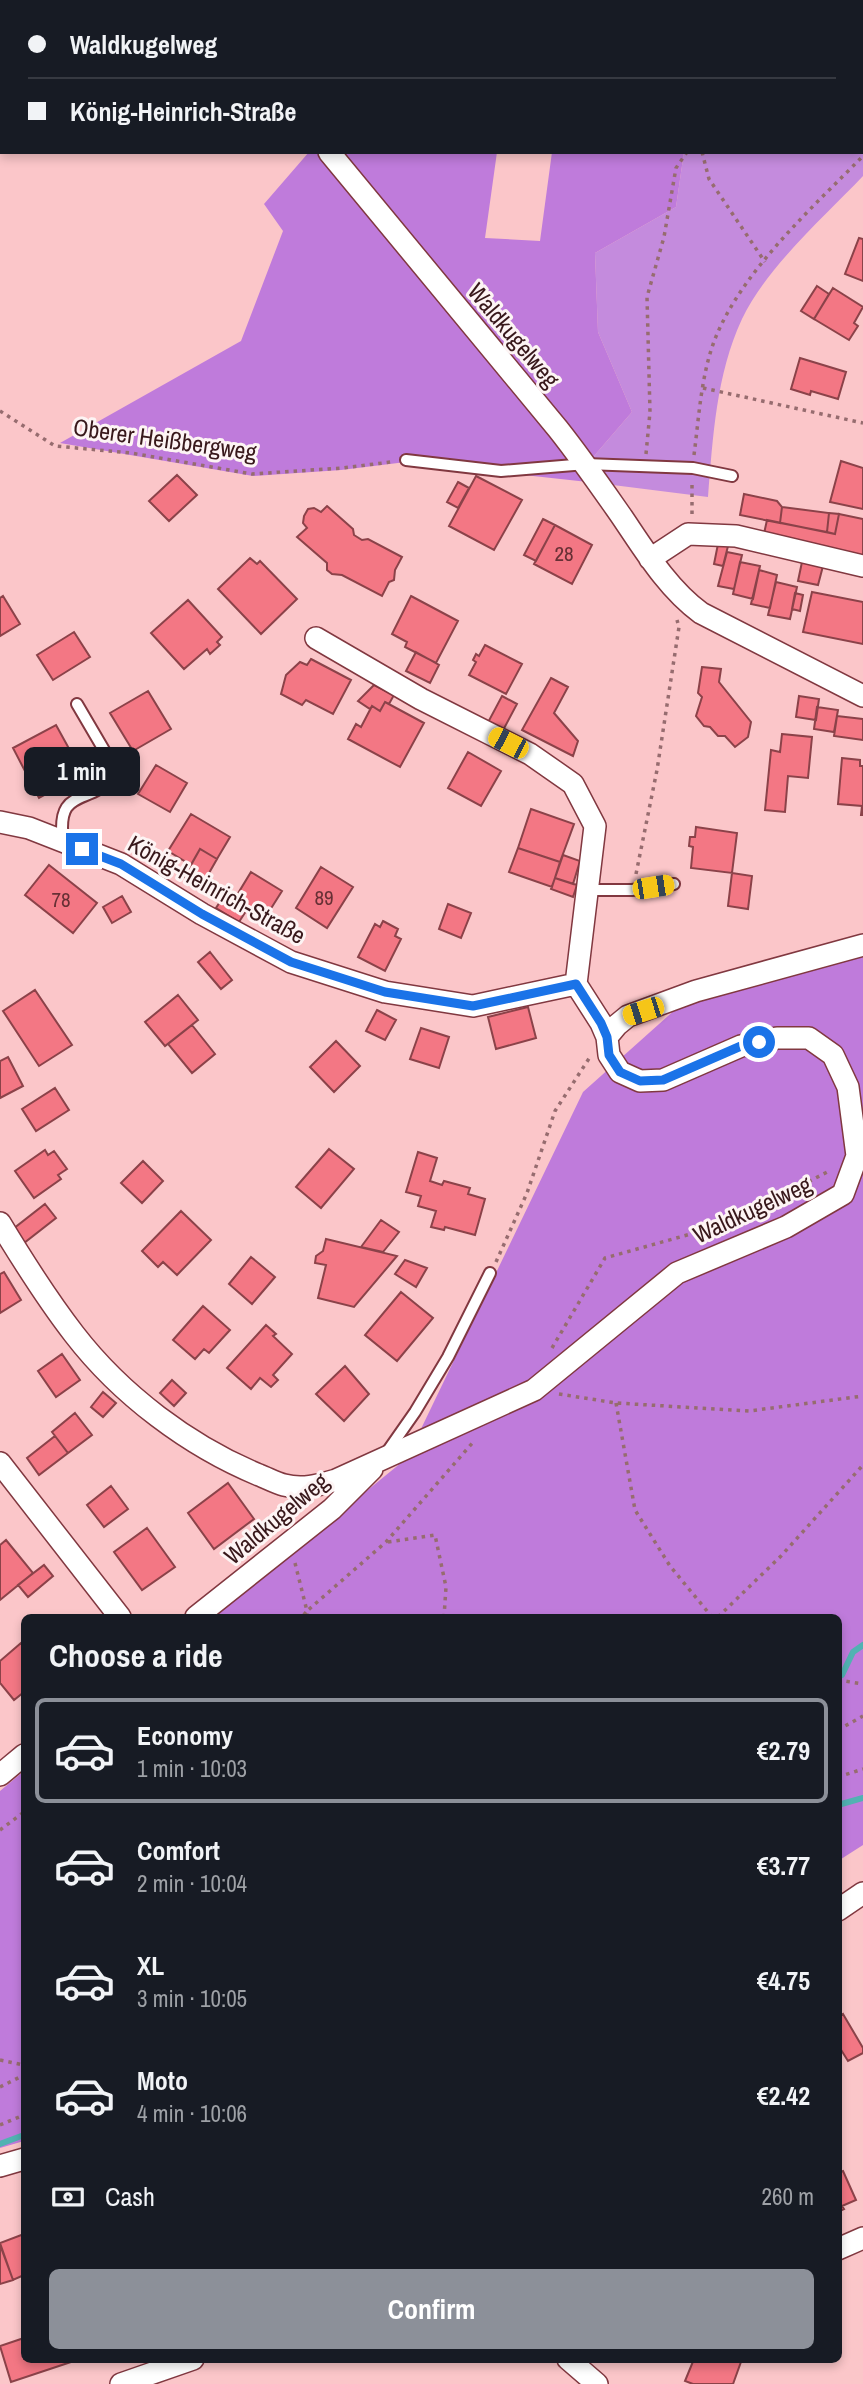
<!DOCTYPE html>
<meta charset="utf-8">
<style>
:root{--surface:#171b24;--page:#242831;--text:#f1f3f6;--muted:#9ea1a6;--line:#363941;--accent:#8c9099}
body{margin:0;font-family:"Archivo Narrow",sans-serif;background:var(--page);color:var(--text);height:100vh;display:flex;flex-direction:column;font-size:26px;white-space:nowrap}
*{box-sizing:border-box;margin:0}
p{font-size:23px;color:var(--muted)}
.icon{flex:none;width:38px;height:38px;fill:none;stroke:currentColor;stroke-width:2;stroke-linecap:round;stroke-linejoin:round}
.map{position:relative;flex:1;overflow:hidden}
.drawer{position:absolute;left:21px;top:1614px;width:821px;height:749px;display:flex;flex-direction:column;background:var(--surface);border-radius:10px;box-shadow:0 4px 10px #0003}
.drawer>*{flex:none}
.banner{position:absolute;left:0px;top:0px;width:864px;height:154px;box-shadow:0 4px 10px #0003;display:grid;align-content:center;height:154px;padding:0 28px;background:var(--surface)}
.end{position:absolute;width:32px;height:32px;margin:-16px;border:9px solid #1a73e8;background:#fff;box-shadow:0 0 0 4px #fff}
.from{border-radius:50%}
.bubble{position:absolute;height:49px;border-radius:10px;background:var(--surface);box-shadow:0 4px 10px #0003;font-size:23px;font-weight:700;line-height:49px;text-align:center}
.car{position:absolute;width:21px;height:42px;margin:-21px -10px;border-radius:9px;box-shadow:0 0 5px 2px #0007;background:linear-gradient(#f5c518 24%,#345 0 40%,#f5c518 0 76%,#345 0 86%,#f5c518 0)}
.banner b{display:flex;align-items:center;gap:24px;height:66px;font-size:26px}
.banner b+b{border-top:2px solid var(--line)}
.banner i{width:18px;height:18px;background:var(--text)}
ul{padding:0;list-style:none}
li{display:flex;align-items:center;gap:21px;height:105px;margin:0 14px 10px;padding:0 14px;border:4px solid transparent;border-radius:10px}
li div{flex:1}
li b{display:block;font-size:26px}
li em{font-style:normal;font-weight:700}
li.active{border-color:var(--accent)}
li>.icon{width:63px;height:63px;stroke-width:1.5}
h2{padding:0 28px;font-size:32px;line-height:84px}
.pay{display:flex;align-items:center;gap:18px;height:77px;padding:0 28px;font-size:26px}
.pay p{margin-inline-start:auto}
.primary-button{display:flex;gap:14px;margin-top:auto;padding:14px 28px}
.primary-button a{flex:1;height:80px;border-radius:10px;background:var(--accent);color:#fff;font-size:28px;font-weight:700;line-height:80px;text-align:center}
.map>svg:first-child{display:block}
.green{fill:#c48bdd}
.forest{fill:#bf7bdb}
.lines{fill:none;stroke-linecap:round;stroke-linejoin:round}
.stream{stroke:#51b2b2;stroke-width:6}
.building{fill:#f37784;stroke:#8b4249;stroke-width:2}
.lane-casing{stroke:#813840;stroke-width:14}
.street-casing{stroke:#813840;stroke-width:24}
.path{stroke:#966c6f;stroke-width:3.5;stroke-dasharray:3.5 5;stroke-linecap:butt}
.lane{stroke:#fff;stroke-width:10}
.street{stroke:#fff;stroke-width:21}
.route{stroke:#1a73e8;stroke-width:9}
.labels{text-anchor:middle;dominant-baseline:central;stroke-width:6;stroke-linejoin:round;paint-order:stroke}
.number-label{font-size:21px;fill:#673035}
.street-label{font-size:24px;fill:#38181b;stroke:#fdf4f4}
</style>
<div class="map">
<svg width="863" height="2384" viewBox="0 0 863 2384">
<rect width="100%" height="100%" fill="#fbc6c9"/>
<path class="green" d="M863 68V176C824 217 766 268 742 319 716 375 713 437 708 497L597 483 588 463 632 412 598 332 595 253 676 207 684 152H863Z"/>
<path class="forest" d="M294 0H637L636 2H295Z
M309 152H497L485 238 540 241 552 152H684L676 207 595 253 598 332 632 412 588 463 597 483 406 462 341 470 253 476 60 443 241 341 283 231 264 204Z
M863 957V1845L838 1861V1617H212L407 1458 583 1092 687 999Z
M24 1771V2141L0 2148V1791Z"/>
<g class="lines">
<path class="stream" d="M842 1675 853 1652 863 1645
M838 1805 863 1798
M0 2144 24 2135"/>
</g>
<path class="building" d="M859 238 863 239V281L845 274Z
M817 286 829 294 814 319 801 311Z
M833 288 863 307 854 323 858 326 849 340 814 319Z
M800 358 846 372 838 399 811 391 810 395 791 389Z
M841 461 863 468V509L830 502Z
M177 475 197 495 169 521 149 501Z
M476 476 522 500 494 550 449 526Z
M458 482 469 488 458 508 447 502Z
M744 494 777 501 782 507 780 523 740 515Z
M327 506 353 529 354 535 362 540 368 539 402 557 395 570 394 580 389 582 382 596 342 575 332 574 327 570V563L297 537 307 528 303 523 304 516 308 509 314 508 321 512Z
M782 507 829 513 827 532 780 523Z
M829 513 839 514 835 534 827 532Z
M839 514 863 519V558L763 538 767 520 835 534Z
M543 519 555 525 536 561 524 555Z
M555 525 592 545 572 584 534 564Z
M718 544 728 546 723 566 714 564Z
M727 552 742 555 734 589 718 586Z
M250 558 257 564 260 561 297 599 261 634 218 589Z
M740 562 760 566 753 599 733 594Z
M802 562 823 566 818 585 798 581Z
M759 570 777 575 770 608 751 604Z
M776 582 797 587 790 619 768 615Z
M812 592 863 602V644L803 632Z
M795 593 803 595 800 611 792 609Z
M3 596 20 624 0 636V598Z
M411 596 458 621 436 663 405 647 407 642 392 634Z
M188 600 222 637 217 642 220 645 210 654 207 649 184 669 151 633Z
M74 632 90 657 53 680 37 655Z
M485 645 522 664 506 694 469 675 476 662 473 660 476 654 479 656Z
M416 652 439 665 430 683 406 671Z
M311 659 351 680 333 714 306 700 302 705 281 694 286 675 300 662 307 665Z
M702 667 721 669 719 682 751 722 748 737 735 747 725 736H718L710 727 704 726 696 716 702 697 698 693Z
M551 678 568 687 554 713 578 741 573 756 522 730Z
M374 685 394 695 389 704 385 702 380 711 372 706 370 709 358 701Z
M148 691 171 729 133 751 110 713Z
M502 696 517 704 500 736 485 728Z
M799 696 819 699 816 720 796 717Z
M385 702 424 723 400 767 348 739 356 724 361 727 372 706 380 711Z
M817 707 838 710 834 732 814 729Z
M837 716 863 719V740L834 736Z
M56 725 83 774 39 798 13 748Z
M782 734 812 737 808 778 788 776 785 812 765 810 771 750 780 752Z
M468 752 501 771 481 806 448 788Z
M842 758 860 760V766H863V815H861L862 806 838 804Z
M156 765 187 783 170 812 138 794Z
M531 809 574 824 560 862 518 848Z
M191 814 230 837 217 859 200 849 191 865 168 851Z
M696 827 737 833 732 873 691 868 693 847 689 846 690 837H695Z
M518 848 560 862 552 887 509 872Z
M200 849 217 859 201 887 184 877Z
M563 855 580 861 573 884 555 878Z
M49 865 97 903 73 933 25 895Z
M321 867 353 887 327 928 296 908Z
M251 872 282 891 265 918 234 900Z
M732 873 752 876 748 909 728 906Z
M555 878 577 885 573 897 551 889Z
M225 894 248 908 239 922 216 908Z
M122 896 131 912 112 923 103 907Z
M448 904 471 913 461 938 439 929Z
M383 921 398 929 395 936 401 939 385 971 358 957 375 924 380 927Z
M210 952 232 980 221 989 198 962Z
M35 990 72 1045 39 1066 3 1011Z
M178 995 198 1020 165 1046 145 1022Z
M528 1007 536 1038 496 1049 488 1017Z
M377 1010 396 1020 385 1040 366 1031Z
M192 1025 215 1054 192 1073 168 1044Z
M421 1028 449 1037 439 1068 410 1059Z
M336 1041 360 1066 334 1092 310 1067Z
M8 1057 23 1086 0 1098V1061Z
M55 1088 69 1110 36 1131 22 1109Z
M329 1149 354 1169 321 1208 296 1187Z
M45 1150 48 1155 54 1151 67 1169 58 1175 61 1179 34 1198 15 1171Z
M418 1152 437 1158 430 1181 442 1185 444 1181 470 1188 468 1194 485 1199 475 1235 445 1227 444 1230 431 1227 436 1211 418 1206 421 1196 406 1192Z
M143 1161 163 1181 142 1203 121 1183Z
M45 1204 56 1218 24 1243 13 1229Z
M181 1211 211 1240 177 1275 163 1262 158 1267 142 1251Z
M381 1220 399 1232 383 1252 361 1247Z
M326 1239 397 1256 354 1307 318 1298 326 1265 315 1263 316 1256 323 1251Z
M251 1257 275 1277 252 1304 229 1284Z
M405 1260 427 1268 416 1287 395 1274Z
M4 1272 21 1300 0 1313V1274Z
M401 1292 433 1318 397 1361 365 1335Z
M203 1306 230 1330 209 1353 204 1349 195 1359 173 1340Z
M266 1325 276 1334 273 1336 292 1354 273 1375 278 1380 271 1387 260 1378 251 1389 227 1368Z
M62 1354 80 1380 56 1397 38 1371Z
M345 1366 369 1394 344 1421 316 1394Z
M172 1380 186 1393 174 1406 160 1393Z
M103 1392 116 1403 103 1417 91 1407Z
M75 1413 92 1435 68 1453 52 1432Z
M55 1436 68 1453 39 1475 27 1458Z
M228 1483 254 1519 214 1549 188 1513Z
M111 1486 128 1509 104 1527 87 1505Z
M147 1528 175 1567 142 1590 114 1552Z
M6 1540 33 1573 0 1600V1545Z
M44 1565 53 1576 28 1597 18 1585Z
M21 1643 24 1647V1692L14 1700 0 1683V1661Z
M843 2014 863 2048V2053L848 2061 838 2045V2017Z
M843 2171 856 2200 842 2206 844 2209 838 2212V2173Z
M24 2234V2275L13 2280 0 2243Z
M0 2245 13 2280 0 2284Z
M24 2338V2359H80L11 2382 0 2346Z
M694 2359H742L733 2384H693L685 2381Z"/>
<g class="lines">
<g class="lane-casing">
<path id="lane" d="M406 460 501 471 586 464 693 468 732 476
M63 841C56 787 87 806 113 778L114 771 111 762 77 704
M588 890H632L674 884
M387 1452 415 1412 448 1357 490 1273"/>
</g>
<g class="street-casing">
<path id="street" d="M644 2 645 0
M329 152 558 429C581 458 601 487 622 517 645 551 668 589 701 613L863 696
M650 559 688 534 736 536 863 566
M316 638 421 699 530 754 573 784 595 826 576 984 601 1023 607 1037
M0 822 29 828 121 864 202 914 291 962 385 992 473 1006 576 984
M0 1223C23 1261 47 1299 74 1334 121 1395 189 1446 259 1475 267 1478 276 1483 284 1485 303 1490 319 1485 336 1480L534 1390 677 1273 786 1227 843 1194 857 1156 848 1087 833 1055 809 1038H777L741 1046 663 1080 640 1081 620 1072 609 1055 607 1037 617 1025 628 1016 696 991 863 945
M0 1463 120 1617
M196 1617 332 1509 372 1469
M0 1775 24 1755
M838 1910 863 1893
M0 2166 24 2159
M838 2249 863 2238
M568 2359 597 2384
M121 2384 193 2359"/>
</g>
<path class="path" d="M295 0 296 2
M702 152 709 179 765 262
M703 388 863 423
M0 411 55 446 131 453 252 474 342 468 391 462
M646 454 650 412 647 297 664 237 676 168 687 152
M694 455C699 417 701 375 715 339 742 271 812 208 863 156
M692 514V483
M636 874 657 770 679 627 677 620
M496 1262 527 1193 555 1111 590 1057
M552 1348 605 1258 730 1223 829 1171
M559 1394 616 1403 749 1411 863 1396
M616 1403 635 1510 670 1566 712 1617
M388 1542 435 1535 446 1587 444 1617
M295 1563 307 1611 302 1617
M307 1617V1611L386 1542 475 1440
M718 1617 781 1556 863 1465
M838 1680 863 1684
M838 1730 863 1716
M838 1777 863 1769
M0 1830 24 1812
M0 2060 24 2065
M0 2087 24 2075
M0 2125 24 2115"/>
<use href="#lane" class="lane"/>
<use href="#street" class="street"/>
</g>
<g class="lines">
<path class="route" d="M82 849 121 864 202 914 291 962 385 992 473 1006 576 984 601 1023 607 1037 609 1055 620 1072 640 1081 663 1080 741 1046 759 1042"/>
</g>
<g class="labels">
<g class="number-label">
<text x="564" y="553">28</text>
<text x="324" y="897">89</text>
<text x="61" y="899">78</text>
</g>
<g class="street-label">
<text transform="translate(514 335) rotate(50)">Waldkugelweg</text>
<text transform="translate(165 439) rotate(8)">Oberer Heißbergweg</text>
<text transform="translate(217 889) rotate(29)">König-Heinrich-Straße</text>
<text transform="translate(752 1209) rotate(-25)">Waldkugelweg</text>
<text transform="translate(276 1518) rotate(-40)">Waldkugelweg</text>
</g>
</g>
</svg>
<i class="end from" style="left:759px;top:1042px"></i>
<i class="end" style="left:82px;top:849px"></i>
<div class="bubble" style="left:24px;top:747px;width:116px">1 min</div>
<i class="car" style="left:508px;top:743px;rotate:297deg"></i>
<i class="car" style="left:653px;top:887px;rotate:81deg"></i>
<i class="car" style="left:643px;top:1011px;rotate:252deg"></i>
<div class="banner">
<b><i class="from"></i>Waldkugelweg</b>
<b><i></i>König-Heinrich-Straße</b>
</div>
<section class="drawer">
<h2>Choose a ride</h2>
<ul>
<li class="active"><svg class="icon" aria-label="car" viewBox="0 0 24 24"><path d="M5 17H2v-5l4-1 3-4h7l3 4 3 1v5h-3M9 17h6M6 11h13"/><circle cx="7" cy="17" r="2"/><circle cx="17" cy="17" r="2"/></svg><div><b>Economy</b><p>1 min · 10:03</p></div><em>€2.79</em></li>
<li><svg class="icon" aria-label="car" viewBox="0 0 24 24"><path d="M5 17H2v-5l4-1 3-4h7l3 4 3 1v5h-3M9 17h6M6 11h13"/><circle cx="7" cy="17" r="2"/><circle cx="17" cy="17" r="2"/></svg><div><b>Comfort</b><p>2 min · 10:04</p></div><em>€3.77</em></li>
<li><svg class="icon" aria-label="car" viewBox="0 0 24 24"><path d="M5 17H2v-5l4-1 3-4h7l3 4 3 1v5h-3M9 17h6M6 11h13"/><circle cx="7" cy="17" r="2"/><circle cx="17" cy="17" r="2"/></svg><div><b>XL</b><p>3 min · 10:05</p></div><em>€4.75</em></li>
<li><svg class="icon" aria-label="car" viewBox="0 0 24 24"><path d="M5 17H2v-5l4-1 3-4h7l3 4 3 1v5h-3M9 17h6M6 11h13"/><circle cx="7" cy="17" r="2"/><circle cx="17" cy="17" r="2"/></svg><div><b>Moto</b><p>4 min · 10:06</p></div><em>€2.42</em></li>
</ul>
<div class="pay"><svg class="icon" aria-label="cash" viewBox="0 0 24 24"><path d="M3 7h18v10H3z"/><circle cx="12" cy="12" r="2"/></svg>Cash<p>260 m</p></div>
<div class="primary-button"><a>Confirm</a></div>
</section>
</div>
